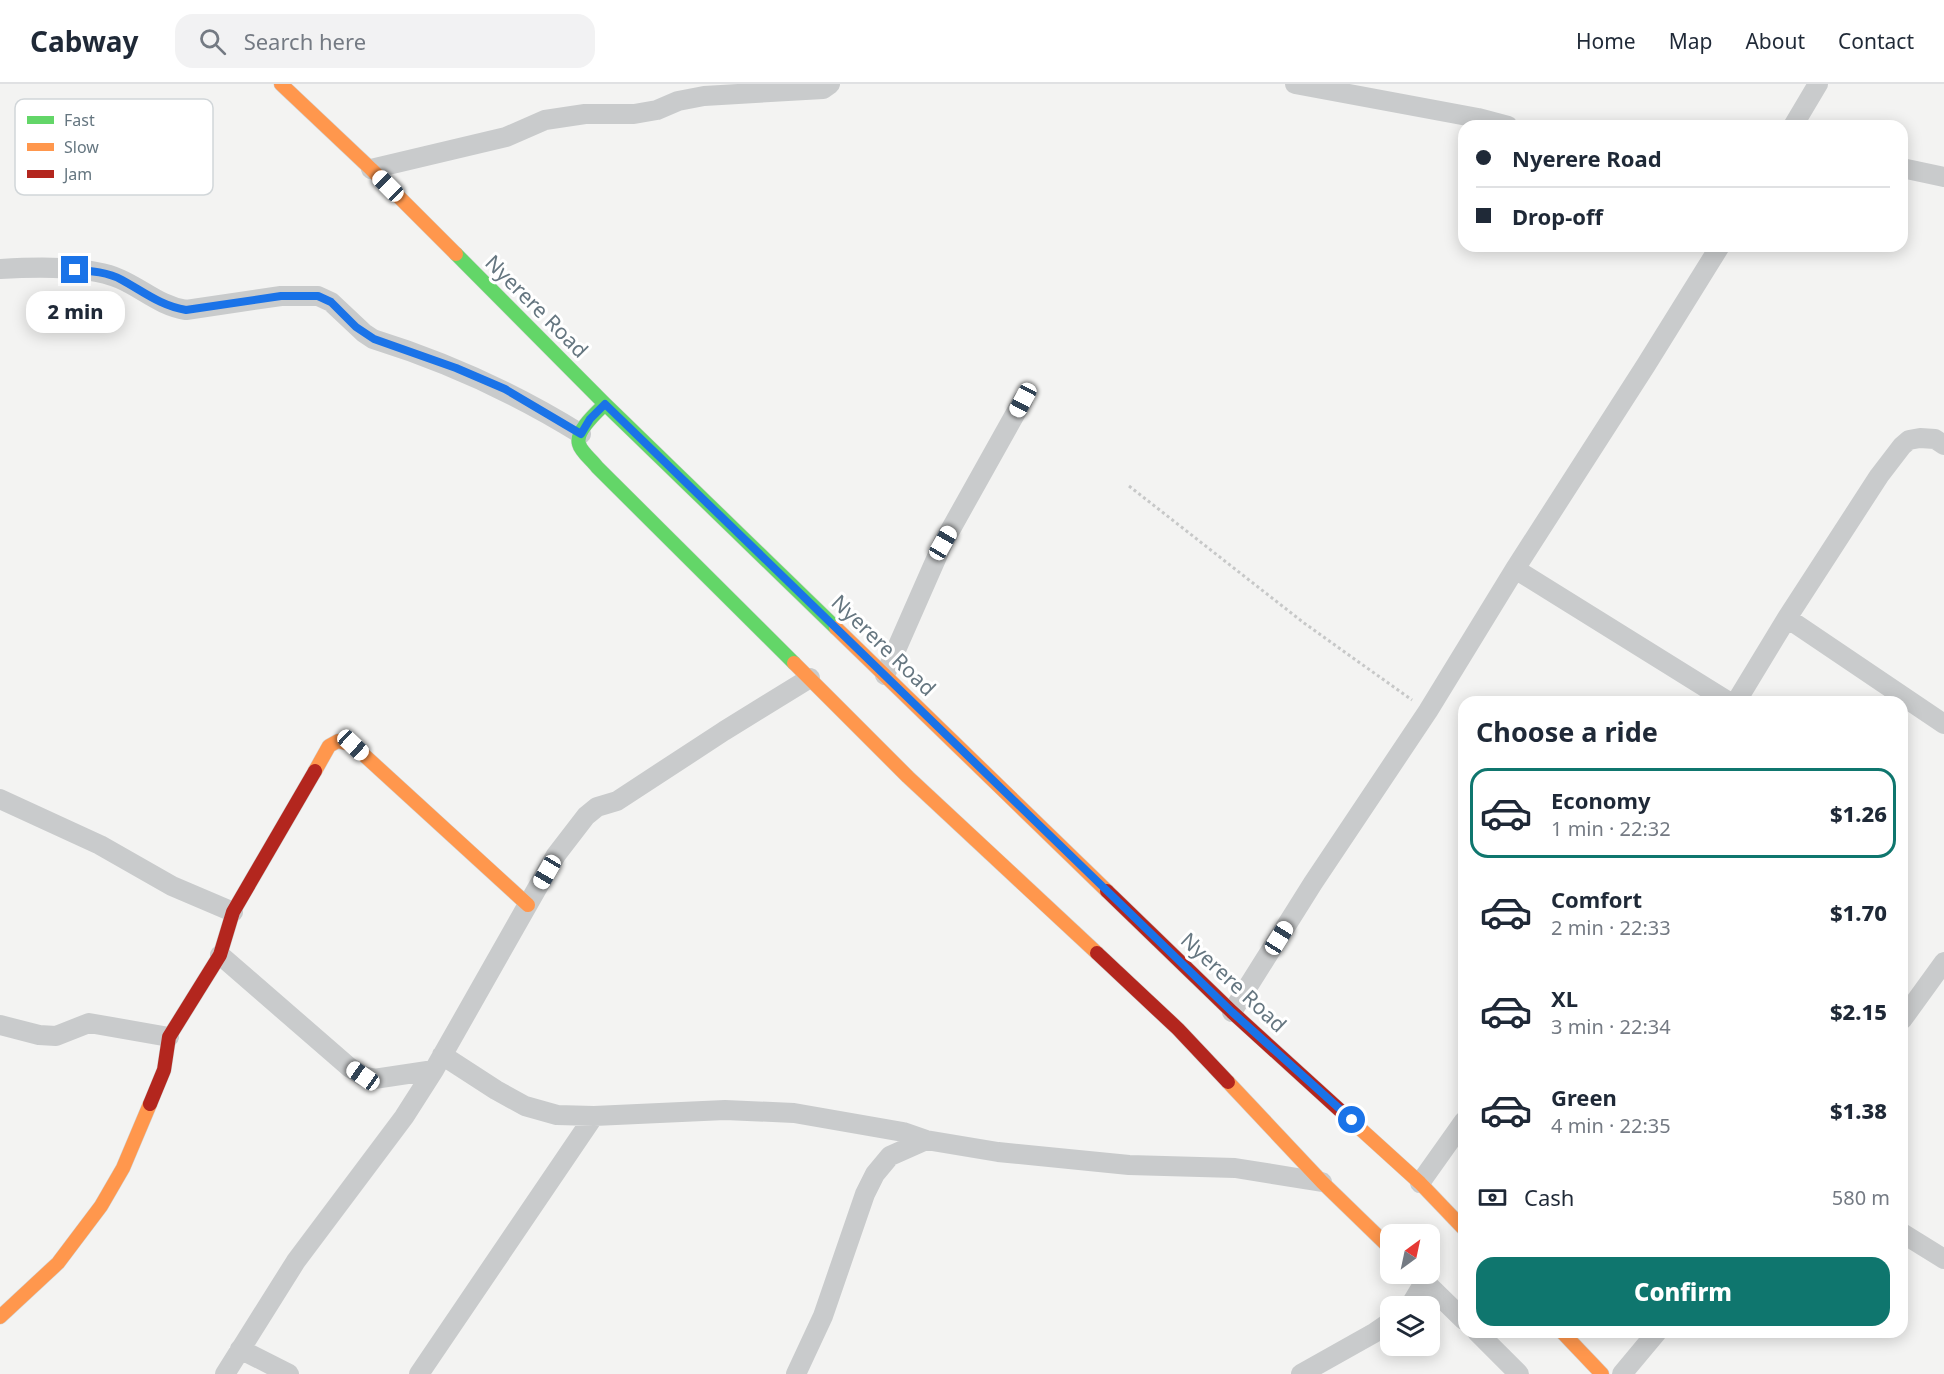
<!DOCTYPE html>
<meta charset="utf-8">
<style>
:root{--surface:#fff;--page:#f2f2f3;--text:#1f2937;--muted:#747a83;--line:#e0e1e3;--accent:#0f766e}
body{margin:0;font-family:"Noto Sans",sans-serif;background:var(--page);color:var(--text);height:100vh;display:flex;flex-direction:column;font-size:22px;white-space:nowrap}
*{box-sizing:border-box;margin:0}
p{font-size:20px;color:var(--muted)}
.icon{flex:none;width:33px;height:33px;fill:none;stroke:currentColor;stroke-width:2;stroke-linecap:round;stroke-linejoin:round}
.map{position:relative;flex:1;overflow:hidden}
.side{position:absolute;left:1458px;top:612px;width:450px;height:642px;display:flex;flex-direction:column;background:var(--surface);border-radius:18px;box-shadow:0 3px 15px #0003}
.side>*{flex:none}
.hud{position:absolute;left:1458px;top:36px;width:450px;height:132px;border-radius:18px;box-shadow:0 3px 15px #0003;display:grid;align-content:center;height:132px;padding:0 18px;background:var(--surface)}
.needle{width:39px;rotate:33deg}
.controls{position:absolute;left:1380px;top:1140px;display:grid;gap:12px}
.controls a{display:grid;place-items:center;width:60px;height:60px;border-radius:12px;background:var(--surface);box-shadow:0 3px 15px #0003;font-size:30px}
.end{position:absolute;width:27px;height:27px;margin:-14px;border:8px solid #1a73e8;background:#fff;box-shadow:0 0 0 3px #fff}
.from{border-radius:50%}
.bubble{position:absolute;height:42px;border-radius:18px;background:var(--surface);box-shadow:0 3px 15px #0003;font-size:20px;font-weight:800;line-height:42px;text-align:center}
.car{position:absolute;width:18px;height:36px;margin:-18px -9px;border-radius:8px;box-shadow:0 0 4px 2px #0007;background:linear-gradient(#fff 24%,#345 0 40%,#fff 0 76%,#345 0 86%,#fff 0)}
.hud b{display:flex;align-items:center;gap:21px;height:57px;font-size:22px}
.hud b+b{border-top:2px solid var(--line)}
.hud i{width:15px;height:15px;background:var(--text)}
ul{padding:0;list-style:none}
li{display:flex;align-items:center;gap:18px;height:90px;margin:0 12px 9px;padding:0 6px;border:3px solid transparent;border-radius:18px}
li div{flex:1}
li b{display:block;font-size:22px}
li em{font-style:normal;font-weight:800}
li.on{border-color:var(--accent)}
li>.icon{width:54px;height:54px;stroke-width:1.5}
h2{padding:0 18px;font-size:27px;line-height:72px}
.pay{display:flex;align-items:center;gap:15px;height:66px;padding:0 18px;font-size:22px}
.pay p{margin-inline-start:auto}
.primary-button{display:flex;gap:12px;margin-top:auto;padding:12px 18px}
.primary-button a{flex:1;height:69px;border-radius:18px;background:var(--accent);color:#fff;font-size:24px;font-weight:800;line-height:69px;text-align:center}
header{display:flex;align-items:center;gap:36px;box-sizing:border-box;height:84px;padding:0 30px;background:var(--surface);border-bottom:2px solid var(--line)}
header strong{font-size:28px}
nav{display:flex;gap:33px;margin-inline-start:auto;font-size:21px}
.search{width:420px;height:54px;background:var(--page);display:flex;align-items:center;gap:15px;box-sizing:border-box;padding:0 21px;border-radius:18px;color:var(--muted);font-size:22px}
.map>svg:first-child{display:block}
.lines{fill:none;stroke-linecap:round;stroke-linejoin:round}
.fast-casing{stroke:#d0d1d1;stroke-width:15}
.slow-casing{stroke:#d0d1d1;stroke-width:15}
.jam-casing{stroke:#d0d1d1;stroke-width:15}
.path{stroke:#c7c8c8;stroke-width:3;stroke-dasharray:3 3;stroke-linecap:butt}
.street{stroke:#c9cbcc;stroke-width:20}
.fast{stroke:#63d668;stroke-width:14}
.slow{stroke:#ff974d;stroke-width:14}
.jam{stroke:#b3261e;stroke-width:14}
.route{stroke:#1a73e8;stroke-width:8}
.labels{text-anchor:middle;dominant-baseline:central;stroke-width:6;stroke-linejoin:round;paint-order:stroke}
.street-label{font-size:21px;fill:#657680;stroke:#fff}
.key{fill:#fff;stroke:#d1d6d9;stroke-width:1.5}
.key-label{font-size:16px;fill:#657680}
</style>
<header>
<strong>Cabway</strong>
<div class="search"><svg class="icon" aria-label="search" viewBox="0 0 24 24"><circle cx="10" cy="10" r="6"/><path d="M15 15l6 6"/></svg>Search here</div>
<nav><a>Home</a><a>Map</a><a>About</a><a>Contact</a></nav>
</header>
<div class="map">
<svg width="1944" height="1290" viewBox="0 0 1944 1290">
<rect width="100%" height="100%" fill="#f3f3f2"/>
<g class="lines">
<g class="fast-casing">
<path id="fast" d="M456 170 605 320 836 544
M605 320C597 328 575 347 579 360 581 368 592 376 597 383L794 579"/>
</g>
<g class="slow-casing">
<path id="slow" d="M281 0 371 85 456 170
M836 544 1107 807
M794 579 908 693 1097 869
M315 687 329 662 338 657 353 661 528 821
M1228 998 1322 1098 1390 1164
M1355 1040 1420 1099 1464 1145
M0 1233 58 1179 101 1122 123 1084 150 1020
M1562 1248 1602 1290"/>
</g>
<g class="jam-casing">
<path id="jam" d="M1107 807 1232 928 1355 1040
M1097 869 1178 945 1228 998
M150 1020 164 986 169 953 220 871 233 828 315 687"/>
</g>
<path class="path" d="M1129 402 1304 539 1412 616"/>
<path class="street" d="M1295 0 1478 34 1508 42
M1793 42 1818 0
M1902 84 1944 93
M371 85 506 53 545 36 585 30H634L657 26 678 17 704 12 823 5 830 0
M0 185C34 183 89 181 120 195 143 205 160 222 186 226L281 212H318L331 218 364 249 373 255C447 278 515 309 581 350
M1515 485 1729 618
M1787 534 1944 640
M885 591 943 459 1023 316
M1736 618 1787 534 1879 392 1902 362 1909 356 1920 354 1935 355 1944 361
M0 715 100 761 172 802 233 828
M220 871 349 983 363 992 374 995 434 986
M1232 928 1313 799 1428 627 1515 485 1646 281 1720 162
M1902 936 1944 878
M0 941 39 951 56 952 89 939 169 953
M442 971 496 1006 525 1022 557 1031 594 1032 725 1026 794 1029 903 1048 926 1056 998 1068 1129 1081 1235 1084 1322 1098
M1420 1099 1464 1037
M1902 1149 1944 1175
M1417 1190 1464 1236
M1410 1222 1425 1197
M1477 1248 1519 1290
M240 1265 289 1290
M225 1290 296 1177 404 1033 434 986 556 771 586 732 597 723 617 717 724 647 810 594
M419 1290 594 1032
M796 1290 823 1232 865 1110 875 1090 890 1072 926 1056
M1301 1290 1374 1249 1390 1238
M1622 1290 1657 1248"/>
<use href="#fast" class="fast"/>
<use href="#slow" class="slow"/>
<use href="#jam" class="jam"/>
</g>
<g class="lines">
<path class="route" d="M75 186C91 187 108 188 122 196 144 208 161 222 186 226L281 212H318L331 218 356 243 374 255 456 284 505 305 581 350 590 335 605 320 1232 928 1352 1036"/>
</g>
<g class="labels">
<g class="street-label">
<text transform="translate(537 222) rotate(45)">Nyerere Road</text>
<text transform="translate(884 561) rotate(44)">Nyerere Road</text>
<text transform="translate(1234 898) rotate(43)">Nyerere Road</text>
</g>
</g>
<rect x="15" y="15" width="198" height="96" rx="9" class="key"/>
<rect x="27" y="32" width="27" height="8" fill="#63d668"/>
<rect x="27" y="59" width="27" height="8" fill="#ff974d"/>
<rect x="27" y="86" width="27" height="8" fill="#b3261e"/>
<g class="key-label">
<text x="64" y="42">Fast</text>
<text x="64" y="69">Slow</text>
<text x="64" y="96">Jam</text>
</g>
</svg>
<div class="controls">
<a><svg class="needle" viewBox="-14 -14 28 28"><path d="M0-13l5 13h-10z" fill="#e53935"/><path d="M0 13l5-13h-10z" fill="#747a83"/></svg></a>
<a><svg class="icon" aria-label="layers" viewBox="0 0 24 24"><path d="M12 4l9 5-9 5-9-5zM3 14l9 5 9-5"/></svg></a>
</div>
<i class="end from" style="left:1352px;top:1036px"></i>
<i class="end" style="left:75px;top:186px"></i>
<div class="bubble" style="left:26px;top:207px;width:99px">2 min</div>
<i class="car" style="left:388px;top:102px;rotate:315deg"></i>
<i class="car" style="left:1023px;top:316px;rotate:208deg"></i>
<i class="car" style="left:943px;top:459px;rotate:30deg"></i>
<i class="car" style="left:353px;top:661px;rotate:133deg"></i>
<i class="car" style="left:547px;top:788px;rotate:210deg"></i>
<i class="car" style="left:1279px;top:854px;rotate:32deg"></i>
<i class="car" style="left:363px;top:992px;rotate:305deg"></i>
<div class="hud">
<b><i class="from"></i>Nyerere Road</b>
<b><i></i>Drop-off</b>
</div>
<section class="side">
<h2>Choose a ride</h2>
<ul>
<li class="on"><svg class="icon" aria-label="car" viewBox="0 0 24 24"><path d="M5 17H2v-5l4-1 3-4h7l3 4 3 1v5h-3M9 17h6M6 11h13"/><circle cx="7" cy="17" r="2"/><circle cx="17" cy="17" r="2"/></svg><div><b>Economy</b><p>1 min · 22:32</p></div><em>$1.26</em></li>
<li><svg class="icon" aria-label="car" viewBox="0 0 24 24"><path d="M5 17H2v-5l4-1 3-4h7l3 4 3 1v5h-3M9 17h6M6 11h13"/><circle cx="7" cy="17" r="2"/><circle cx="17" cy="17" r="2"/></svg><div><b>Comfort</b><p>2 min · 22:33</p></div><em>$1.70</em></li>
<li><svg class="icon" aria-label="car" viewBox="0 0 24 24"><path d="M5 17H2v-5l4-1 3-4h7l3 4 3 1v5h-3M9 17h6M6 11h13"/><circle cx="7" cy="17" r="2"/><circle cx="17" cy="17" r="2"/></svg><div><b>XL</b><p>3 min · 22:34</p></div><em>$2.15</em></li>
<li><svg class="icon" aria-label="car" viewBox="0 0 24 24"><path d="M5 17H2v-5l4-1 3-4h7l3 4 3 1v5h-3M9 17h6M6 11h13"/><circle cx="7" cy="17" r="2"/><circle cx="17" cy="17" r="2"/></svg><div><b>Green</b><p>4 min · 22:35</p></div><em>$1.38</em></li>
</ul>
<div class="pay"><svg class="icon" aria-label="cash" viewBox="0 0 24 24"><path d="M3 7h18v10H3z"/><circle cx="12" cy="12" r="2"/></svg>Cash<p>580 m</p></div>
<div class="primary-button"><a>Confirm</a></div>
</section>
</div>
